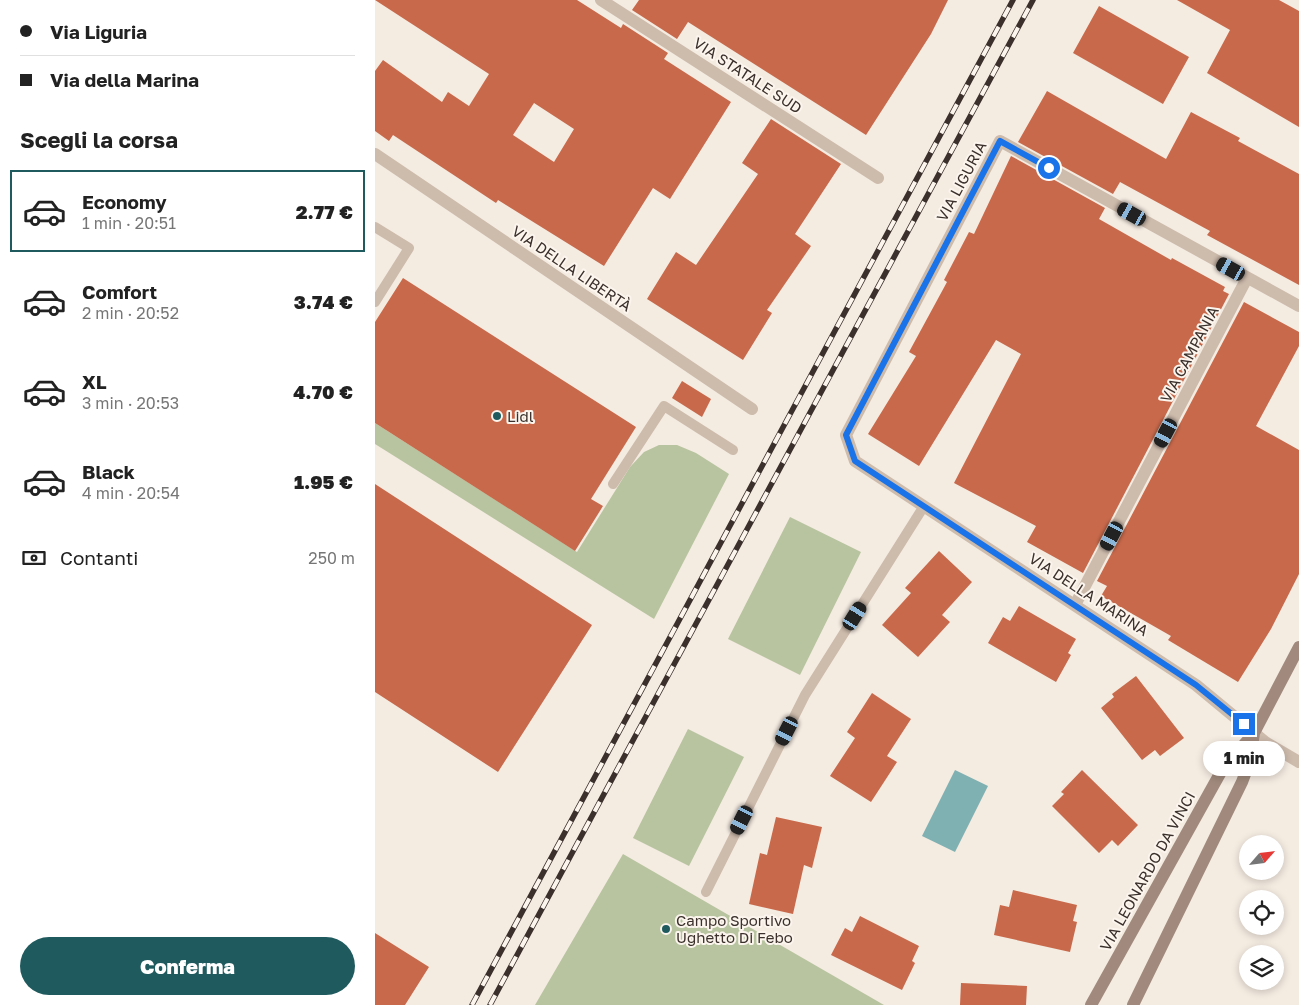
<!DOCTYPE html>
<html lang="it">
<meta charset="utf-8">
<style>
:root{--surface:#fff;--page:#f2f2f2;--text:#222;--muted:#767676;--line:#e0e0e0;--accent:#1f5a5e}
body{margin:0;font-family:"Golos Text",sans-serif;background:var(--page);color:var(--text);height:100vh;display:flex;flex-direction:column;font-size:19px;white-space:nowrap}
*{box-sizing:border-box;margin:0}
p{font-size:16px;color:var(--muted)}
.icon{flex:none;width:28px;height:28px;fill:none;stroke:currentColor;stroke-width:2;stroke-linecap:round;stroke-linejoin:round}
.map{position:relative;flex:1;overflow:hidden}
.drawer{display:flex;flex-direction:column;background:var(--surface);width:375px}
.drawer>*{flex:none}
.hud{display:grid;align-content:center;height:110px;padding:0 20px;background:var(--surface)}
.needle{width:32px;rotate:62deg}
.buttons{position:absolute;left:864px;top:835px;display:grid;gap:10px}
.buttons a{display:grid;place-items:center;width:45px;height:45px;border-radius:50%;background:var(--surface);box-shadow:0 2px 8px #0003;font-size:25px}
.end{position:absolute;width:22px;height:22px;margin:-11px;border:6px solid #1a73e8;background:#fff;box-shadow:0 0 0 2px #fff}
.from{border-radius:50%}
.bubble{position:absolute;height:35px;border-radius:18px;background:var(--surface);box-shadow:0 2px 8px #0003;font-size:16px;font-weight:800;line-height:35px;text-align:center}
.car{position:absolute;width:15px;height:30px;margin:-15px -8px;border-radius:6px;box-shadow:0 0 4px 1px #0007;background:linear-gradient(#222 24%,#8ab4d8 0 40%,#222 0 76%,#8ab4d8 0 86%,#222 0)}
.hud b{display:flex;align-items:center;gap:18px;height:48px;font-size:19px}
.hud b+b{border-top:1px solid var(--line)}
.hud i{width:12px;height:12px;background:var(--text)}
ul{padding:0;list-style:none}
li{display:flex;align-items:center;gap:15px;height:82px;margin:0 10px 8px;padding:0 10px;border:2px solid transparent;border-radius:0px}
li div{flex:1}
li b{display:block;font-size:19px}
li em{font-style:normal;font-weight:800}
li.selected{border-color:var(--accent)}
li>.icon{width:45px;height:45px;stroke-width:1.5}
h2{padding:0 20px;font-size:22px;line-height:60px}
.pay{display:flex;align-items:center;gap:12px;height:55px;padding:0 20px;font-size:19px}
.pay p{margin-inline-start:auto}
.cta{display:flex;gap:10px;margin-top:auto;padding:10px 20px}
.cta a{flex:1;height:58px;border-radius:30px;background:var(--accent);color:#fff;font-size:20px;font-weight:800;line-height:58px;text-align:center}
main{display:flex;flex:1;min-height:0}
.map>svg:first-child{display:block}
.green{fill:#b8c4a0}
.water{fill:#7fb0b2}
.building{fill:#c8694b;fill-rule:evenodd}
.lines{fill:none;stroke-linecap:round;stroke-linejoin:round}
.lane{stroke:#cdbbac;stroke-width:10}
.street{stroke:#cdbbac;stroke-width:12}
.secondary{stroke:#a18a7d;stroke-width:12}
.rail-casing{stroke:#3b302b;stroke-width:5.5}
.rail{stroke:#fbf5ee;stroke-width:4;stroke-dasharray:11;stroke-linecap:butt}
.route{stroke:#1a73e8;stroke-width:6}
.poi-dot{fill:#1f5a5e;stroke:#fbf5ee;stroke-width:2}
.labels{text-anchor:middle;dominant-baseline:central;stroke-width:4;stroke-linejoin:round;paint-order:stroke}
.street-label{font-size:15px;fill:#3b302b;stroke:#fbf5ee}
.poi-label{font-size:15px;fill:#3b302b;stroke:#fbf5ee;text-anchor:start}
</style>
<main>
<section class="drawer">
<div class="hud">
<b><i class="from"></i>Via Liguria</b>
<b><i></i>Via della Marina</b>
</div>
<h2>Scegli la corsa</h2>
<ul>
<li class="selected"><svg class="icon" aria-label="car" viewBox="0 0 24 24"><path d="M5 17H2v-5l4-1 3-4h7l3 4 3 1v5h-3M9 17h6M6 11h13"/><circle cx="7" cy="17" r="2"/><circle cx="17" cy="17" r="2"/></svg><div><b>Economy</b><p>1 min · 20:51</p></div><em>2.77 €</em></li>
<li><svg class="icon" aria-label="car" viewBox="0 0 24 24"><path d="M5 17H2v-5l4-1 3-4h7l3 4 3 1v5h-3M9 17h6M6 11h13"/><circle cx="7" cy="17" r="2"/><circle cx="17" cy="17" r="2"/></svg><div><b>Comfort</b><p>2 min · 20:52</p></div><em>3.74 €</em></li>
<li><svg class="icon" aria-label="car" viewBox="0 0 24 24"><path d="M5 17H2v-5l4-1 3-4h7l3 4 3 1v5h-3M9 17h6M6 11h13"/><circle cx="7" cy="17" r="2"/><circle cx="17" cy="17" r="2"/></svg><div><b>XL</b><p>3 min · 20:53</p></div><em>4.70 €</em></li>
<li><svg class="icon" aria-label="car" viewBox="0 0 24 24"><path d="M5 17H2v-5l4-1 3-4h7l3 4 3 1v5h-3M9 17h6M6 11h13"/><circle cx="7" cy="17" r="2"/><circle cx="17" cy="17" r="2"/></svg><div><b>Black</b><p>4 min · 20:54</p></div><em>1.95 €</em></li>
</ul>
<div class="pay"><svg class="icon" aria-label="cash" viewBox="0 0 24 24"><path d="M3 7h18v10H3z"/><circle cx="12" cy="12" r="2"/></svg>Contanti<p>250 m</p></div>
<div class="cta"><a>Conferma</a></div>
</section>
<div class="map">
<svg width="924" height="1005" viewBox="0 0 924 1005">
<rect width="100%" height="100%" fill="#f4ebe1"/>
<path class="green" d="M0 423 202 552 255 467 269 452 284 445H302L321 453 354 474 279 619 0 444Z
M415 517 486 552 425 675 353 639Z
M313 729 369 757 314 866 258 838Z
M248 854 509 1005H160Z"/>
<path class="water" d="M580 770 613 786 580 852 547 836Z"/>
<path class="building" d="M0 0H202L246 28 248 24 293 53 289 59 356 102 295 199 278 188 229 266 123 200 121 203 18 135 14 141 0 131V71L8 60 67 102 73 92 94 106 114 74ZM159 103 199 129 179 162 138 135Z
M264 0H573L556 34 491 135 313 22 302 39 257 10Z
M802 0H904L924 11V127L832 73 855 30Z
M724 6 814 57 788 104 698 53Z
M672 91 791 159 816 112 865 138 863 141 924 174V285L832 235 835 231 745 182 738 194 643 142Z
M396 119 466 164 420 234 436 246 392 310 397 313 368 360 272 299 301 252 321 265 383 174 367 163Z
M636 156 730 208 724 219 796 260 797 258 850 287 848 291 854 294 708 573 652 542 661 526 579 483 646 354 621 340 544 466 493 434 541 356 534 352 572 282 569 280 594 232 599 234Z
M28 278 261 427 216 499 228 506 200 551 0 423V322Z
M869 302 924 332V346L881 426 924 450V574L896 629 863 682 793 640 796 636 726 596 732 586 722 581Z
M307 381 336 399 327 417 297 398Z
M0 484 217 625 123 772 0 692Z
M564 551 597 582 567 615 575 622 543 657 507 625 536 593 530 588Z
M644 606 701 639 693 653 696 655 681 682 613 643 628 617 635 621Z
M761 676 809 738 785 756 780 750 767 760 726 708 739 697 737 694Z
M497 693 536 719 512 756 522 762 496 802 455 776 480 738 472 732Z
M707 770 763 825 743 846 737 840 724 853 677 806 689 794 686 792Z
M401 817 447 827 437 868 429 865 418 914 374 904 385 853 392 855Z
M638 890 702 905 698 921 702 922 695 952 619 935 625 905 634 907Z
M485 916 544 946 537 961 540 963 527 990 456 955 470 928 477 932Z
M0 933 54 967 30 1005H0Z
M586 983 652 986 651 1005H585Z"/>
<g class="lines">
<path class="lane" d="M0 227 34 248 0 302
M238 484 289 406 358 450
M331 892 430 695 549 506"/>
<path class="street" d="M226 0 503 178
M0 154 377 409
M924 306 625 141 471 435 480 461 821 685 890 742 924 762
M700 605 872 278"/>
<path class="secondary" d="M716 1005 847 770 879 733 924 647
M758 1005 867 782 875 761 879 733"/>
<g class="rail-casing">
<path id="rail" d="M97 1005 638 0
M115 1005 658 0"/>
</g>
<use href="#rail" class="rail"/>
</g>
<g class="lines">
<path class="route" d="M674 168 625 141 471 435 480 461 821 685 869 724"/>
</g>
<g class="poi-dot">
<circle cx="122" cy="416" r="5"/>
<circle cx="291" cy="929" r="5"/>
</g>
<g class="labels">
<g class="street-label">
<text transform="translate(373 75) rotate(33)">VIA STATALE SUD</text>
<text transform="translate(586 181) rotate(-62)">VIA LIGURIA</text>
<text transform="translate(197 268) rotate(34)">VIA DELLA LIBERTÀ</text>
<text transform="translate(814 354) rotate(-62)">VIA CAMPANIA</text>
<text transform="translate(714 594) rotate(33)">VIA DELLA MARINA</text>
<text transform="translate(772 871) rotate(-61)">VIA LEONARDO DA VINCI</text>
</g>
<g class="poi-label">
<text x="132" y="416">Lidl</text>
<text x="301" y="920">Campo Sportivo<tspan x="301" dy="17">Ughetto Di Febo</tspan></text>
</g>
</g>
</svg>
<div class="buttons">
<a><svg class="needle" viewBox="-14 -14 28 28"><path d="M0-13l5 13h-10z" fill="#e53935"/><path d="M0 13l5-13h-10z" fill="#767676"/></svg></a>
<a><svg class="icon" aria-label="locate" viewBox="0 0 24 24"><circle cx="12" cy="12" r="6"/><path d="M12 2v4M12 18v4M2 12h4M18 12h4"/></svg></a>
<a><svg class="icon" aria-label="layers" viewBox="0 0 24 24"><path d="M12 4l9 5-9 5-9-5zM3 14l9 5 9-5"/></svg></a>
</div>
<i class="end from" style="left:674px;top:168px"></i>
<i class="end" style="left:869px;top:724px"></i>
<div class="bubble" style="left:828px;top:741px;width:82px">1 min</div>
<i class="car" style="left:757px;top:214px;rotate:299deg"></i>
<i class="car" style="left:856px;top:269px;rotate:299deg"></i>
<i class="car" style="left:791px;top:433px;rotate:208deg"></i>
<i class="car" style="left:737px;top:536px;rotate:208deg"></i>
<i class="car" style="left:480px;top:616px;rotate:32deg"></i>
<i class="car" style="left:412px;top:731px;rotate:207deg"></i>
<i class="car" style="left:367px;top:820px;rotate:207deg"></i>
</div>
</main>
